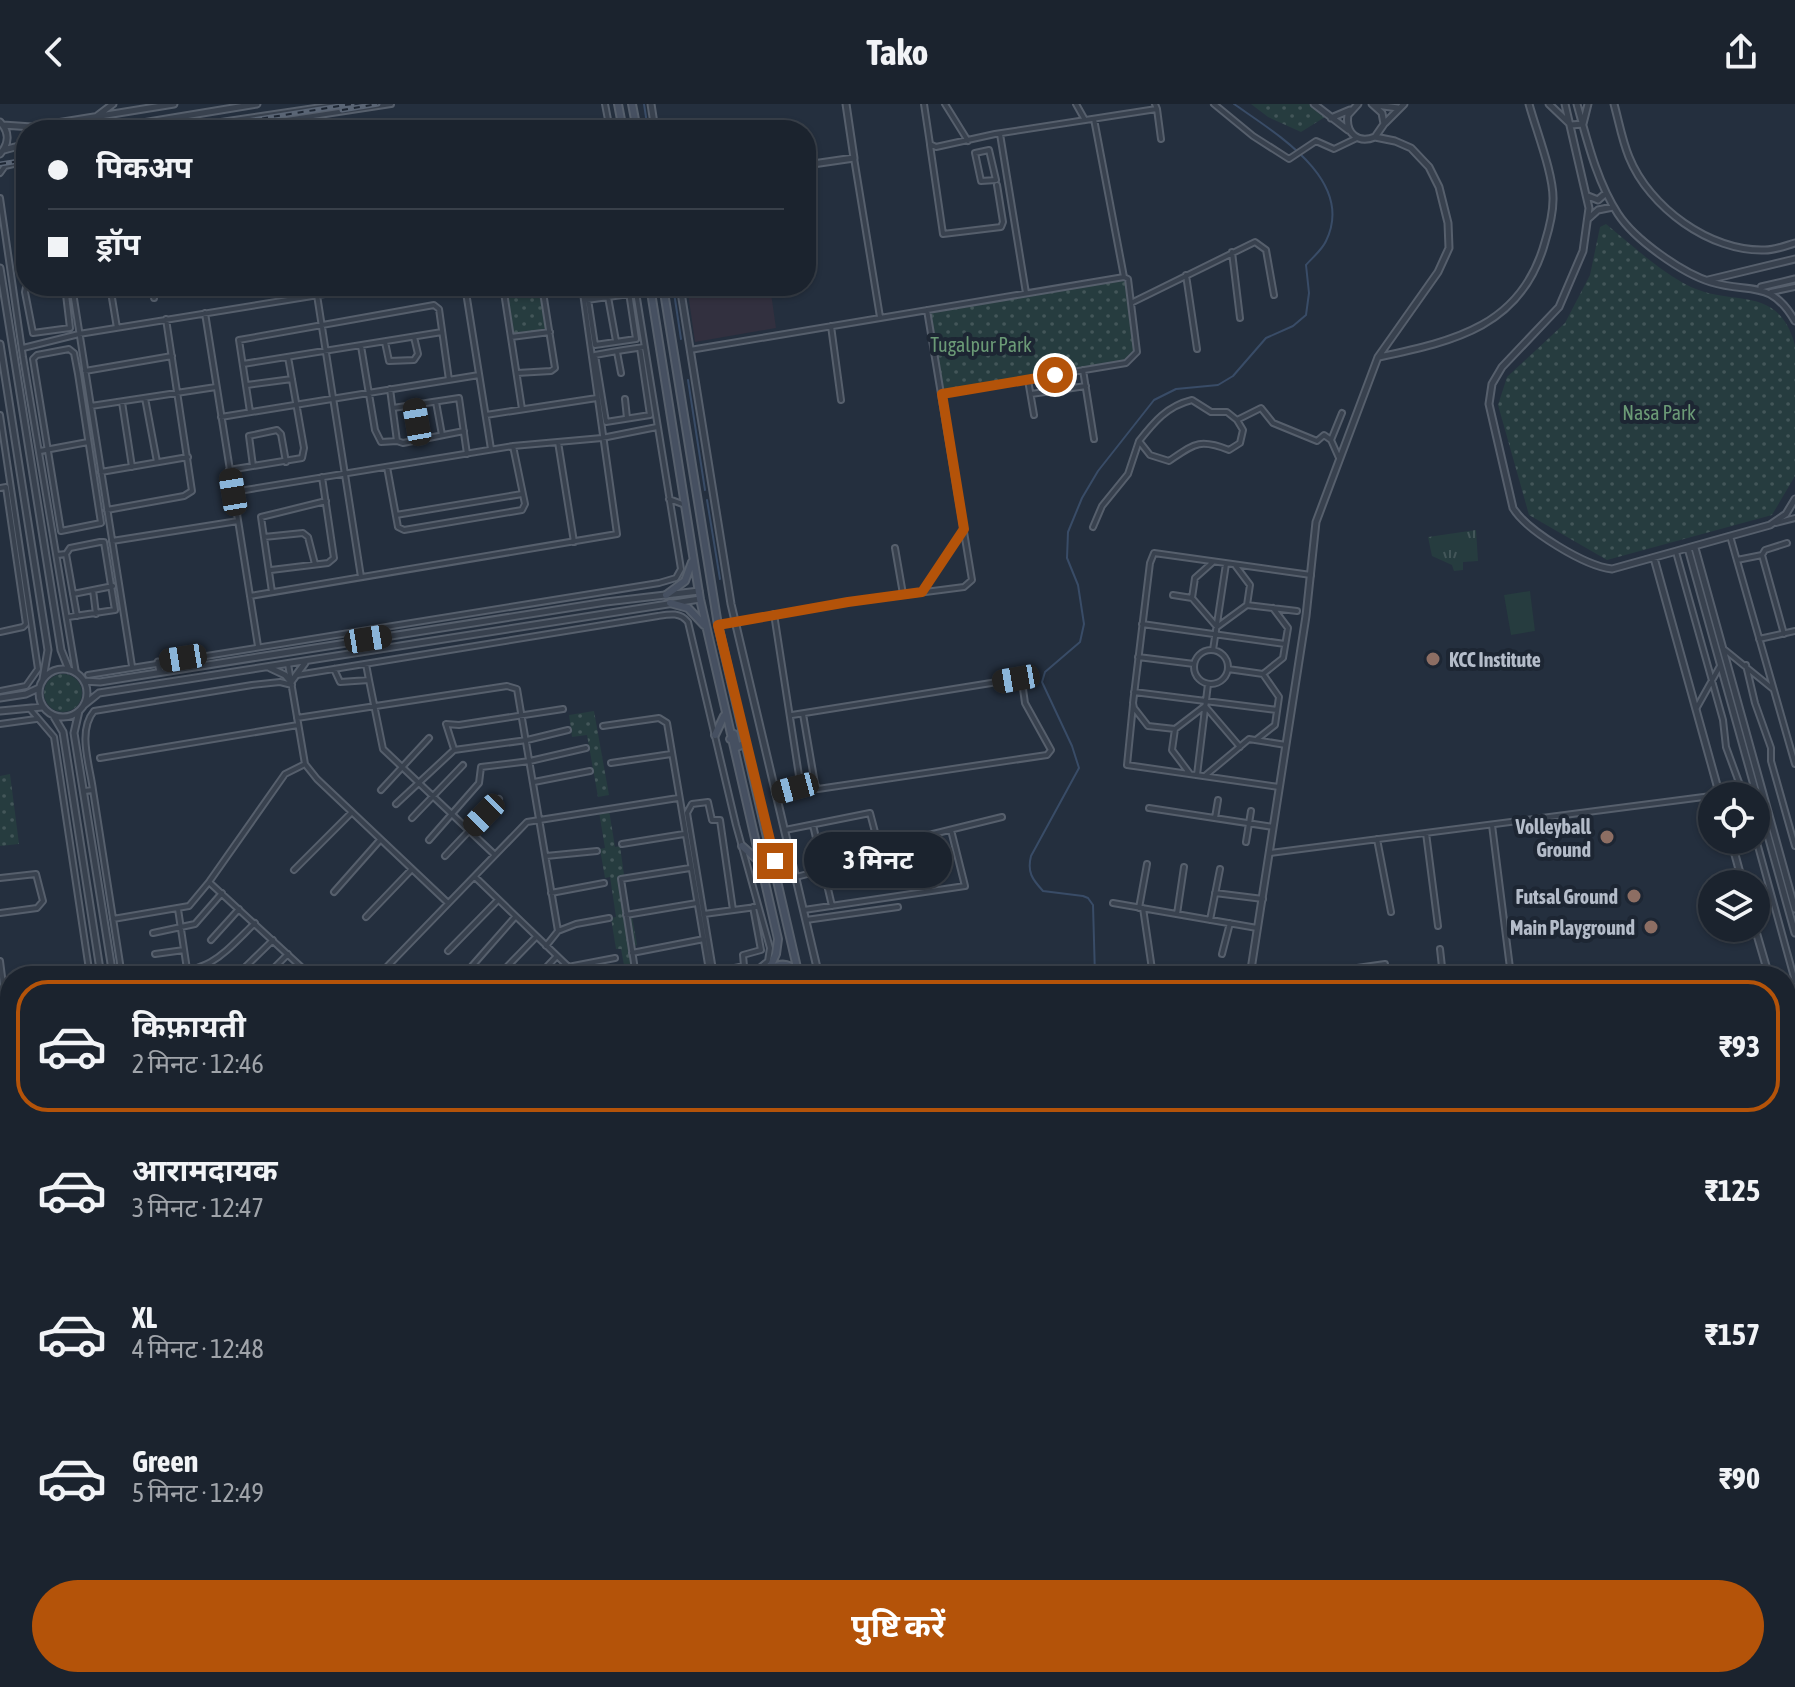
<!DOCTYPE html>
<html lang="hi">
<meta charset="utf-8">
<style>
:root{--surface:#1b232e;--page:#282f3a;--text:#f1f3f6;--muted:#a0a4aa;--line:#39404a;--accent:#b45309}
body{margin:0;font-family:"Asap Condensed","Noto Sans Devanagari",sans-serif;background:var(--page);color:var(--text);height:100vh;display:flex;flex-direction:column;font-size:30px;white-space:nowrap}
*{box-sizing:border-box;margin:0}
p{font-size:26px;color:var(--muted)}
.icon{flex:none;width:44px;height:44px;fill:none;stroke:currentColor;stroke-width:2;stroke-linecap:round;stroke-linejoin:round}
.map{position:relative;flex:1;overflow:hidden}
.side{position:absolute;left:0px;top:862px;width:1796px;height:722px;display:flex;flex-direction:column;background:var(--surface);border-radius:32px 32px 0 0;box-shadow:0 2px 6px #0004,0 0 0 2px var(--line)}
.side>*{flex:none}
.hud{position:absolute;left:16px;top:16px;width:800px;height:176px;border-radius:32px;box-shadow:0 2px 6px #0004,0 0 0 2px var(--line);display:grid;align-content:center;height:176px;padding:0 32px;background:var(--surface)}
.fabs{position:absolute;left:1698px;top:678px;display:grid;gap:16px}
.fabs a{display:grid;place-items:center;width:72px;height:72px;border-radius:50%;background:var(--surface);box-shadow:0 2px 6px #0004,0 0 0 2px var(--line);font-size:40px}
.end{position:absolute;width:36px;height:36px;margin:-18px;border:10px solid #b45309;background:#fff;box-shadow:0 0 0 4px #fff}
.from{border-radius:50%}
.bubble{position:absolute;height:56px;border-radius:28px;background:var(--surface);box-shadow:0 2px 6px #0004,0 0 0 2px var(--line);font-size:26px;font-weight:700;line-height:56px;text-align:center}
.car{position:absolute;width:24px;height:48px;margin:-24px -12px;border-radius:10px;box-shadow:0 0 6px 2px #0007;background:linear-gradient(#222 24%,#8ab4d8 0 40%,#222 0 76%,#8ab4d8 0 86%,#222 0)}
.hud b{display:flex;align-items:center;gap:28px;height:76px;font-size:30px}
.hud b+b{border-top:2px solid var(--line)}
.hud i{width:20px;height:20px;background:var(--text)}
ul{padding:14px 0 0;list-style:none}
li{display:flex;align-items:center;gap:24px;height:132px;margin:0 16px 12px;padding:0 16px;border:4px solid transparent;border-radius:32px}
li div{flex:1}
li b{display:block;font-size:30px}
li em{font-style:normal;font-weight:700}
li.selected{border-color:var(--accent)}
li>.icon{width:72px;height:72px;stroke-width:1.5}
.button{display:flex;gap:16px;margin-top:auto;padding:16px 32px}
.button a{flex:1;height:92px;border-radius:48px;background:var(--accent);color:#fff;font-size:32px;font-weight:700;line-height:92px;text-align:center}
header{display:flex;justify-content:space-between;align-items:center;height:104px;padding:0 32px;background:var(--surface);font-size:36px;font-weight:700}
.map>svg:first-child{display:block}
.medical{fill:#32303f}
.grass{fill:url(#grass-tufts)}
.park{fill:url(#park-dots)}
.pitch{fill:#263c3f}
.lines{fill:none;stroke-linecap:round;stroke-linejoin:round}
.stream{stroke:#394c67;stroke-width:2}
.minor-casing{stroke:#565f6c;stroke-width:8}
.tertiary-casing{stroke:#565f6c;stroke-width:9}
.secondary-casing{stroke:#565f6c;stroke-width:10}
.minor{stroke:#38414e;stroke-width:4}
.tertiary{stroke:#38414e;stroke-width:5}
.secondary{stroke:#465061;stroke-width:6}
.rail-casing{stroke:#5a6575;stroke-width:5}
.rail{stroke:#1d2633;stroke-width:2;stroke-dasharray:6;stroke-linecap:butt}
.route{stroke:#b45309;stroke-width:10}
.education-dot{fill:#8d6e63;stroke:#1d2633;stroke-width:3}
.labels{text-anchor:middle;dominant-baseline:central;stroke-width:8;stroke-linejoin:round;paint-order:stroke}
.park-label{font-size:20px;fill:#6b9a76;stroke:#1d2633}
.poi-label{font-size:20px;font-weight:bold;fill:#b4bcc9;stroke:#1d2633;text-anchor:end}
</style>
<header><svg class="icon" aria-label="back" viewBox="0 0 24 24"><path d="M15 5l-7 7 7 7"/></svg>Tako<svg class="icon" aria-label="share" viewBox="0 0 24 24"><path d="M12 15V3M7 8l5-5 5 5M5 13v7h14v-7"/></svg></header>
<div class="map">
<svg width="1795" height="1583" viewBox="0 0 1795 1583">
<defs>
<pattern id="grass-tufts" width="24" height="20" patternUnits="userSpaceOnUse" patternTransform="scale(2)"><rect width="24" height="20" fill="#263c3f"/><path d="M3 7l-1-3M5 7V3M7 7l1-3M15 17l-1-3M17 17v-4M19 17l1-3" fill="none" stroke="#435659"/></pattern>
<pattern id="park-dots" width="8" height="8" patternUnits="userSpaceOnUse" patternTransform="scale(2)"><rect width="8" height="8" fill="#263c3f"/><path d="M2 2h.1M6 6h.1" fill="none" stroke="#435659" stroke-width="1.8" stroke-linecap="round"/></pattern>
</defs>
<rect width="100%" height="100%" fill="#242f3e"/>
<path class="medical" d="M687 182H773L774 188 771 189 776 224 695 238Z"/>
<path class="grass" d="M1476 426 1478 457 1463 458V466L1454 467 1452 461 1432 452 1428 433Z"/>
<path class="park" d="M1251 0H1309L1325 13 1301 28 1268 13Z
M1606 120C1632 141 1660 168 1691 183 1735 203 1778 180 1795 241V372L1772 411 1607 456 1529 411 1498 301 1507 273 1565 219 1590 171 1600 123Z
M1124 173 1128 175 1137 248 1126 259 942 290 927 205Z
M506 182H540L547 226 513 231Z
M44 589a19 19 0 1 1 38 0a19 19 0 1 1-38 0Z
M594 607 609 691 598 693 587 631 572 633 569 611Z
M10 670 19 740 0 742V672Z
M609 706 615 743 620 742 624 771 620 772 627 812H632L637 841 633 842 637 872H626L621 845H616L611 814 616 813 610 773 605 774 600 745 605 744 599 708Z"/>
<path class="pitch" d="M1530 487 1535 527 1511 531 1504 491Z"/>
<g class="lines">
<path class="stream" d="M644 0 648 26
M673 182 681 235
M688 276 705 386
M707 396 720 475
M1095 872 1093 801 1088 794 1083 792 1043 787C1032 775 1027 768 1031 752L1079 664 1072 642 1042 578 1045 568 1080 538 1084 520 1078 481 1067 454 1068 428 1082 394 1098 367 1154 296 1176 285 1218 281 1233 272 1266 234 1293 222 1306 211 1309 189 1306 161C1312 154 1322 146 1326 137 1356 76 1275 29 1234 0
M710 1583 714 1574"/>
<g class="minor-casing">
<path id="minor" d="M605 0 610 26
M924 0 930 40 936 43 995 30 1150 6 1157 5 1155 0
M945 0 968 37
M1076 0 1085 16
M1214 0 1253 32 1289 55 1316 37 1334 45 1357 34
M1157 5 1161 35
M1094 15 1124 173
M221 26 391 0
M1000 30 1026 189
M930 41 943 130 1001 123 1003 118 997 81
M989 46 996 76 981 77 975 49Z
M854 54 880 213
M0 69 5 62 26 57
M0 94 23 253 76 569
M1232 148 1240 214
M1186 171 1197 245
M32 182 26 183 25 188 33 229 70 224 65 182
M72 182 132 562
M110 182 117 224
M153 182 154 194
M465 182 491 345
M503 182 522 305
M586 182 595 241 636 235 628 182
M606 182 616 237
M1771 188 1795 183
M317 191 361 473
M587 196 636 189
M1131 199 1255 138 1266 146 1274 191
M205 209 258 542
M831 222 841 296
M511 233 550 228
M385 238 389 257 414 256 418 250 414 233
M361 242 375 326 381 338 397 337
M23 244 79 230 374 182
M640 244 650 311 606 318 595 251C611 248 628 245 644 243
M69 245 74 249 78 270 101 419 61 427 33 255 37 251Z
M690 246 1124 173 1128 175 1137 248 1126 259 942 290
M617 248 621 269
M243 260 442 228
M1083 266 1094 335
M85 267 172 252
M517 269 551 267 555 264 542 182
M1028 276 1034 311
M247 281 292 275
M390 285 397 337 403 339 464 327
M1031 290 1086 282
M145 294 157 358
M625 295 627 314
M122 298 132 363
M436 298 442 331
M414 301 420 334
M91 302 216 283
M393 304 459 294 467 350
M250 308 239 236 434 201 439 205 449 276
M0 311 38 565 26 582 0 587
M486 311 597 294
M221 313 479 271
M1237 316 1243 326 1240 339 1229 346C1199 334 1194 340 1169 357L1150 351 1139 337C1154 318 1167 302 1192 296L1211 308H1227L1237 316 1261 304 1273 319 1317 337 1324 331 1331 336
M558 338 574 438
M40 347 88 338
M1339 354 1331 336 1342 309
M253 362 249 332 277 326 281 330 286 358
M387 363 398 423 404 426 522 406 525 400 513 342
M229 366 302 354 304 344 288 253
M101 368 188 353
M0 384 6 383 26 520 23 523 0 528
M233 388 513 342 602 334 657 323
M669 395 685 401
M107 406 184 392 192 387 166 215
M396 411 522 390
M1776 419 1795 414
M1093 423 1102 402 1128 370 1139 337
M1730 432 1795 660
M264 433 303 429 308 433 315 460
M112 437 238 417
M895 444 903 490
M1676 448 1723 616 1726 643 1744 692
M66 450 77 512
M57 451 66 450 70 444 100 438H104L115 506 68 513
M1762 451 1784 530
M1737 456 1762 451 1765 446 1787 439
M1213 458 1195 474 1192 494 1217 523 1247 501 1250 481 1235 461
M271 466 328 459 334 454 322 373
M93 486 96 510
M923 486 963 427
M272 488 261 413 326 397
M73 490 113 482
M1173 491 1192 494
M250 492 617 430 582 182
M1247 501 1297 507
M774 510 800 678 797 683 775 689
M1142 520 1285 540
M718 521 848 498 964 483 972 476 927 206
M1759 535 1795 527
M1213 546 1226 460
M1725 546 1773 585
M1194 563a17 17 0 1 1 34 0a17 17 0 1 1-34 0Z
M1138 553 1194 560
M288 560 305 660 317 675 448 799
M366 560 369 576
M1746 561 1755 599 1771 644V657L1795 742
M334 565 340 578 369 576 383 645 495 751
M1228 565 1263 570 1279 593 1275 621 1256 636
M1263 570 1283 554 1288 524 1273 504
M88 571 659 479 676 474 681 465 635 182
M297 571 658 512C670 510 680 508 688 518L736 721 770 844 768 857 758 865 720 872
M1134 588 1277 606
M1133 601 1127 661 1279 683
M1205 602 1240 643
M30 605 54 633 90 872
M1696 605 1720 562
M792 611 1016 575 1022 578 1025 599 1051 646 1047 651 818 685 815 680 803 610
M297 614 507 582 517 585 558 827 546 842
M0 620 36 615
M603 622 659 614 667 619 710 872
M1175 625 1148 622 1134 604 1133 599 1150 459 1154 449 1311 471
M454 645 446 620 459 621 563 605
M100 654 298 621
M611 659 671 650
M1190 670 1172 646 1175 625 1205 602
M1197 671 1208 580
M1206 671 1249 635 1286 641
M534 678 590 667
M93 686C90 662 77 627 94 607L252 581 280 578 292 581
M381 686 429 634
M84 687 93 686 122 872
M396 700 454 646 527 636 568 626
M1149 704 1273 723
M412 714 463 661
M1215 714 1218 696
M813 721 832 802
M1492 721 1511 872
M785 726 870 709 885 766
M1426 729 1438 822
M1377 735 1391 808
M1756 735 1795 877
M429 736 479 679 481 663 530 657 586 644
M1246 738 1251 707
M622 740 684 730
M880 743 1002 713
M1270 749 1719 691
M445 752 499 695
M546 752 597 747
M776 765 791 750
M294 766 352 708
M475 773 578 872
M796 773 823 766
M0 774 36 770 43 797 37 804 0 809
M210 779 311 872
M334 788 380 736
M551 789 604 779
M1215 789 1263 795
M1113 799 1257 824
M1139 804 1147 760
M1143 804 1153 872
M178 805 188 872
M733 806 720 716H712L708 698 692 700 687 709 713 866 716 868 744 862 743 851 761 846 753 803
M804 806 965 782 951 726
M704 810 756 803
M1177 810 1184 763
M626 811 697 799
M366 813 411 766
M113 815 189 802 209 778 285 670 305 660
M806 816 898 803
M1210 816 1220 765
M558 827 576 820 609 814
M153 829 195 820 222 789
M211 836 239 805
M1440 845 1443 872
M448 847 498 796
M632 849 704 835
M155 850 184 846
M1222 850 1230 819
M0 857 7 912
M472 862 515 813
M568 863 615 854
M163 872C215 863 218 855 255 819
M236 872 273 836
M266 872 288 850
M378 872 527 718 678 694
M426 872 429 869
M498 872 536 833
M538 872 557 852
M636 872 621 775 690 764
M1336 872V867L1385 860 1386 872
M0 950 10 949
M5 978 10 977
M0 1051 10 1049
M0 1091H3
M0 1137 10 1138
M0 1156 10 1154
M1786 1177 1795 1175
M0 1194 10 1192
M0 1239 10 1237
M0 1295 10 1294
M0 1315 10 1379
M0 1390 10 1388
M0 1423 7 1460
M0 1461 10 1460
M0 1494 10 1493
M158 1574 159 1583
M359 1574 361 1583
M387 1574 389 1583
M418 1574 419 1583
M448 1574 450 1583
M482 1574 484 1583
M528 1574 530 1583
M642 1574 644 1583
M762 1576 774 1574
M529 1578 558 1574
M246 1583 304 1574"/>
</g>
<g class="tertiary-casing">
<path id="tertiary" d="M651 0 655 26
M1314 0 1348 26
M1358 0 1348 11C1345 29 1358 40 1375 33L1384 20 1382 9 1372 0
M1549 0 1571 21 1583 20 1588 0
M1565 0 1589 104 1583 147 1559 203 1502 263 1492 280 1489 300 1513 404C1527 427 1585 462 1612 465L1770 421 1786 410 1795 395
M1577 0C1587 36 1597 78 1618 110 1635 136 1682 169 1711 178 1750 190 1770 174 1795 217
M1614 0C1619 18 1622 36 1629 53 1649 103 1710 148 1765 146 1775 146 1785 142 1795 139
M1376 1 1398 4
M97 12 113 0
M1331 14 1350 6
M0 18C10 28 9 40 0 50
M1385 19 1404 0
M3 21 32 23 174 0
M100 26 257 0
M170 26 345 0
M4 46 26 40
M806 61 854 54 846 0
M1588 92 1598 96 1606 89
M1588 115 1598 106 1613 103
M0 164 61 546 69 566
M1708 176 1795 155
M680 182 731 500 819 872
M1761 183 1795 175
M0 240 48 546 43 575
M1379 253C1455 237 1522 222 1545 138 1549 125 1553 109 1553 96 1554 71 1536 26 1529 0
M1688 444 1795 829
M1695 444 1795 805
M1654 454 1720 692
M158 558 160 568
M270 564 285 571 291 578 305 559
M39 589a24 24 0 1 1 48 0a24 24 0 1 1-48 0Z
M84 577 100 578 606 498 699 487
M0 594 26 590 39 584
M84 601 99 589 700 495
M0 607 42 603
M79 607 74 629 113 872
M53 611 63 628 101 872
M1731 736 1743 780
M1755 824 1769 872
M1250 872 1306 512 1316 418 1378 253 1438 168 1449 144 1448 119 1439 83 1429 63 1411 44 1395 37 1375 33
M1735 872 1768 867
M1786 933 1795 966
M0 1250 10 1248
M0 1261 10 1259
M1786 1432 1795 1431
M1786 1440 1795 1438
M186 1583 191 1574
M199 1583 203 1574
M981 1583 1029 1574
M1034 1583 1079 1574"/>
</g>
<g class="secondary-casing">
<path id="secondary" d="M618 0 623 26
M632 0 637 26
M650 182 700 495 778 835 776 850 766 872
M663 182 718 521 799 872
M666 491 685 477 692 458
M670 499 688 504 704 521
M715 631 724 612
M730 635 734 630 737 643 746 639
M742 742 761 759
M771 865C781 858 790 860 798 869
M933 1574 941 1583
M897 1583 905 1574"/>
</g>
<use href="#minor" class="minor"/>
<use href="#tertiary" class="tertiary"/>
<use href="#secondary" class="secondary"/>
<g class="rail-casing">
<path id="rail" d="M342 6 378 0
M191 26 352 0
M0 60 26 56"/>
</g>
<use href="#rail" class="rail"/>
</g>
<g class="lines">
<path class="route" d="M775 757 718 521 848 498 922 488 964 425 942 290 1055 271"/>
</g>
<g class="education-dot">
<circle cx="1433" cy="555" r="8"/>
<circle cx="1607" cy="733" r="8"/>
<circle cx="1634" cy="792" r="8"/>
<circle cx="1651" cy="823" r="8"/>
</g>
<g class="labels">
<g class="park-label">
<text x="981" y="240">Tugalpur Park</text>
<text x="1659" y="308">Nasa Park</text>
</g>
<g class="poi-label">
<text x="1449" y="555" text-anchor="start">KCC Institute</text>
<text x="1591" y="722">Volleyball<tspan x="1591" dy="23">Ground</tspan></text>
<text x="1618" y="792">Futsal Ground</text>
<text x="1635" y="823">Main Playground</text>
</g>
</g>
</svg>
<div class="fabs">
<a><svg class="icon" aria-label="locate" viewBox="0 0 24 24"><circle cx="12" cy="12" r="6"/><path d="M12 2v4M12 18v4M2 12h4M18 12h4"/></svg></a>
<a><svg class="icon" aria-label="layers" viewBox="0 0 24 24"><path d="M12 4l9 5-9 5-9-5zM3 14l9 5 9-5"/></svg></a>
</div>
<i class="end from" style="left:1055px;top:271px"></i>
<i class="end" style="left:775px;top:757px"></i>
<div class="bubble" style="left:804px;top:728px;width:148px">3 मिनट</div>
<i class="car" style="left:417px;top:318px;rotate:350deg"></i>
<i class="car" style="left:233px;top:388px;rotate:351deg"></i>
<i class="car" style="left:368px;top:535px;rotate:81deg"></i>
<i class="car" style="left:183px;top:554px;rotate:261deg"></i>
<i class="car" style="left:1016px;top:575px;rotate:260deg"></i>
<i class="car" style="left:795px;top:684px;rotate:255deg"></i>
<i class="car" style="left:484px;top:711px;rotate:224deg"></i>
<div class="hud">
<b><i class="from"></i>पिकअप</b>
<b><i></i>ड्रॉप</b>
</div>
<section class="side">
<ul>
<li class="selected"><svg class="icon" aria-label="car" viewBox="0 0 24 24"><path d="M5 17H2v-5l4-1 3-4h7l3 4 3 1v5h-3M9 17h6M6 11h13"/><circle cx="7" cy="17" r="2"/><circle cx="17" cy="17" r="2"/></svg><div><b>किफ़ायती</b><p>2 मिनट · 12:46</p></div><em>₹93</em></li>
<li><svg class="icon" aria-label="car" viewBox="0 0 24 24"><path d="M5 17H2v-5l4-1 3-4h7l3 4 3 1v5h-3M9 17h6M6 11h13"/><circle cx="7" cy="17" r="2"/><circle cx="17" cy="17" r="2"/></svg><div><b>आरामदायक</b><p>3 मिनट · 12:47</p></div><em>₹125</em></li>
<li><svg class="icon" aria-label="car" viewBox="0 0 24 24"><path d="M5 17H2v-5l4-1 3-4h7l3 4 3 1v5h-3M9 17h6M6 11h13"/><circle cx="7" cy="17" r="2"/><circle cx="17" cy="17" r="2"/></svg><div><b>XL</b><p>4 मिनट · 12:48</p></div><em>₹157</em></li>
<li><svg class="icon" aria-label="car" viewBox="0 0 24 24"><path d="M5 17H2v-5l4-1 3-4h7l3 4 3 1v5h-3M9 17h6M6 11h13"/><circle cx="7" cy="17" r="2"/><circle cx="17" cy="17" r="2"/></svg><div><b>Green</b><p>5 मिनट · 12:49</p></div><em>₹90</em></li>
</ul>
<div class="button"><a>पुष्टि करें</a></div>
</section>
</div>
